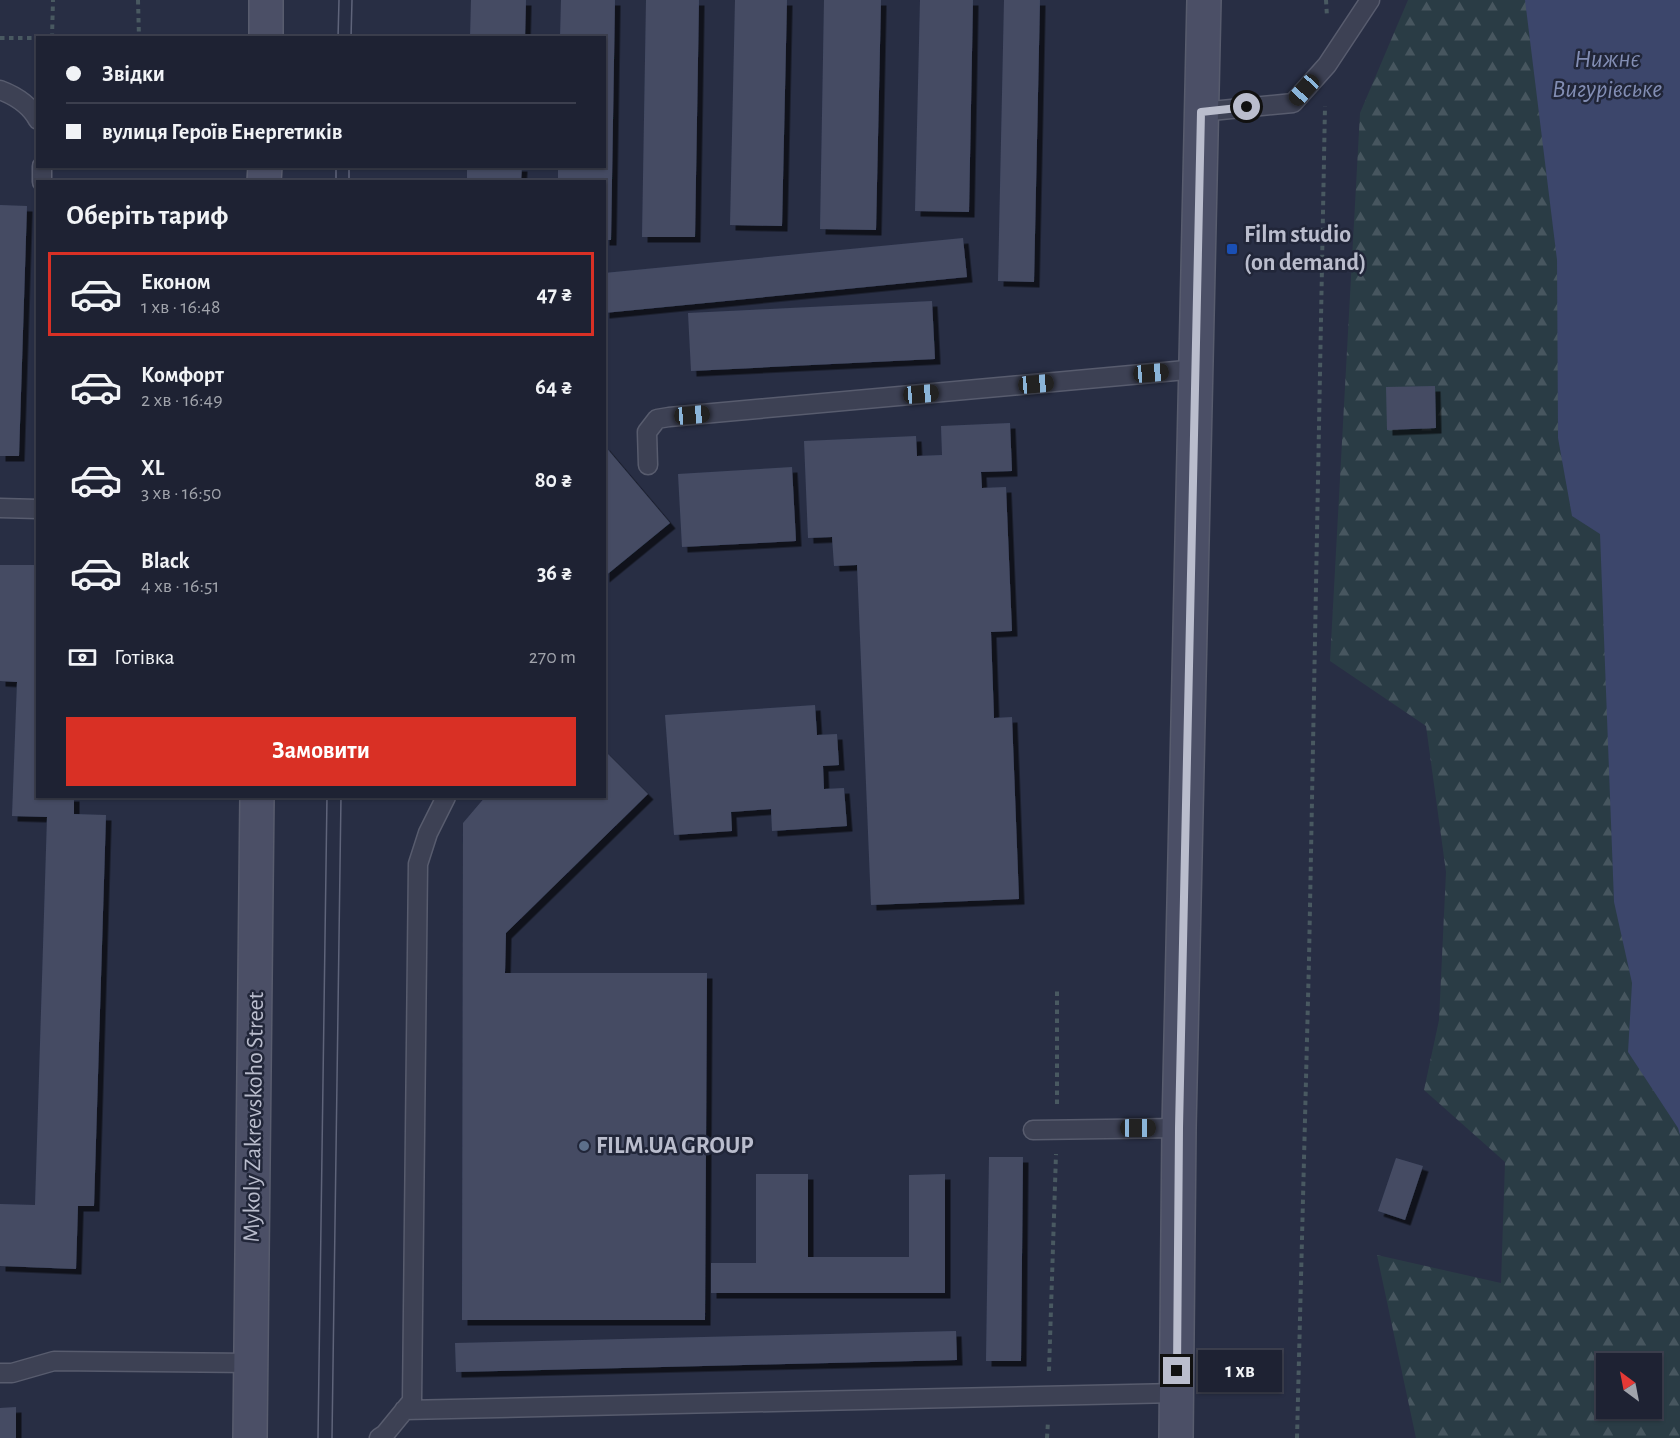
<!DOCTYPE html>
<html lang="uk">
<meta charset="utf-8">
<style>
:root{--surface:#1e2233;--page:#2b2f3f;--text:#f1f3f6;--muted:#a1a4ac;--line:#3c3f4e;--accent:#d93025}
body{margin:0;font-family:"Alegreya Sans",sans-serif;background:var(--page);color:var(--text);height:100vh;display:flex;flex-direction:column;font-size:22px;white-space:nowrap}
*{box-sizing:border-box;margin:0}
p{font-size:20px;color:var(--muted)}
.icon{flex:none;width:33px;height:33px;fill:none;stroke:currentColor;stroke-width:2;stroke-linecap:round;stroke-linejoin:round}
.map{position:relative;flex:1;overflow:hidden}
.details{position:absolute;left:36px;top:180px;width:570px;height:618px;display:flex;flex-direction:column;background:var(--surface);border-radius:0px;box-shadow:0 2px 4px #0004,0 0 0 2px var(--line)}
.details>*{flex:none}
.hud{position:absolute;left:36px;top:36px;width:570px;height:132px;border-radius:0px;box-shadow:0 2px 4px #0004,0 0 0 2px var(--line);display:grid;align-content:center;height:132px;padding:0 30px;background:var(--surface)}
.needle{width:39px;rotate:328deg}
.tools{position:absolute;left:1596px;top:1353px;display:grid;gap:12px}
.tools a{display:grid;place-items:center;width:66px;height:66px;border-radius:0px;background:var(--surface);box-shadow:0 2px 4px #0004,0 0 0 2px var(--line);font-size:30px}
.end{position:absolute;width:27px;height:27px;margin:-14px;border:8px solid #babdcd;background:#111;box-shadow:0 0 0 3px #111}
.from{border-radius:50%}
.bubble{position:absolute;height:42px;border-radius:0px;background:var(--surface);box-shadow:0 2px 4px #0004,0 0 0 2px var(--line);font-size:20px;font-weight:600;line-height:42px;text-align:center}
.car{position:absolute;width:18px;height:36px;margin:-18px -9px;border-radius:8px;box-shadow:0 0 4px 2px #0007;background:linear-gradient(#222 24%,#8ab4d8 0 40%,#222 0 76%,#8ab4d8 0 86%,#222 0)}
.hud b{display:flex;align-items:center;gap:21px;height:57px;font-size:22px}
.hud b+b{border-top:2px solid var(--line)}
.hud i{width:15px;height:15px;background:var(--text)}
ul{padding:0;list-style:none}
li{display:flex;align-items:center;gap:18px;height:84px;margin:0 12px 9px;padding:0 18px;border:3px solid transparent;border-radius:0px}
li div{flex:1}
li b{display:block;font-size:22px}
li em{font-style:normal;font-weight:600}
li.active{border-color:var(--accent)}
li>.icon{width:54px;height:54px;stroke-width:1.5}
h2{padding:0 30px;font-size:27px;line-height:72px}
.pay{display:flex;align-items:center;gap:15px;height:66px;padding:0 30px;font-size:22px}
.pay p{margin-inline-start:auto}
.primary-button{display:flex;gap:12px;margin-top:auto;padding:12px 30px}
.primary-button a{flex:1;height:69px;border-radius:0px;background:var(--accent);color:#fff;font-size:24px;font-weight:600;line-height:69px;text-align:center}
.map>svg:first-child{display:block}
.forest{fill:url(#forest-firs);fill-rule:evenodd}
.water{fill:#3c466b}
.building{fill:#444b64;filter:url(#shadow)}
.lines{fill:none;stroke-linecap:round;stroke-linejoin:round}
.lane-casing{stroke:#585c6e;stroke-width:21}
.secondary-casing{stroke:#585c6e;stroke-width:36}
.path{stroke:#495961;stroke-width:4;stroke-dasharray:4.5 4.5;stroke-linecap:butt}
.lane{stroke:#3d4154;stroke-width:18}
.secondary{stroke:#4b4f66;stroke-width:33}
.tram{stroke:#5f647a;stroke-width:1.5}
.route{stroke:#babdcd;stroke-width:8}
.transit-dot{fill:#1a4fb4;stroke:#212639;stroke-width:2}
.service-dot{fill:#5c6f8a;stroke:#212639;stroke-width:2}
.labels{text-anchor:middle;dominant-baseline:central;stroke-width:5;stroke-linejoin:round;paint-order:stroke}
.poi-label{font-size:24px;font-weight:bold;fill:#babdcd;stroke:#212639;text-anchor:start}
.street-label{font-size:24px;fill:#babdcd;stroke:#212639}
.water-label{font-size:26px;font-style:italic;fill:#828db3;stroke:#212639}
</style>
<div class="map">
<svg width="1680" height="1438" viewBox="0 0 1680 1438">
<defs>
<pattern id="forest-firs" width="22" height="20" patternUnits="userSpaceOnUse" patternTransform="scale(1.5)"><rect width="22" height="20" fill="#2a3c45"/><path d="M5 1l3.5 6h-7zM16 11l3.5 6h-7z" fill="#47565f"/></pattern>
<filter id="shadow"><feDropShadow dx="5.5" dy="5.5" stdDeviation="0" flood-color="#0009"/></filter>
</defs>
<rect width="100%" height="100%" fill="#282e44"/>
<path class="forest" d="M1408 0H1680V1438H1416L1377 1255 1501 1283 1505 1162 1424 1090 1439 1020 1446 872 1426 726 1330 661 1360 113ZM1606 1364H1652V1408H1606Z"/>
<path class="water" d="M1525 0H1680V1135L1678 1128 1628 1052 1632 983 1614 902 1600 534 1572 516 1558 438 1557 260Z"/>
<path class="building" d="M471 0H526L525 38H470Z
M561 0H615L611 240H604V182H558V166H604V38H560Z
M646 0H699L695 237H642Z
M735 0H787L782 226 730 225Z
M824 0H881L876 230 820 229Z
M920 0H973L969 212 915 211Z
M1004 0H1040L1034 282 998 281Z
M467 166H522L521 182H467Z
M0 205 27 206 19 456H0Z
M963 238 967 277 604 313V273Z
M932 301 935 359 691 371 688 313Z
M1435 386 1436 428 1387 430 1386 387Z
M1010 423 1012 471 981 472 982 488 1006 487 1012 631 991 632 994 718 1012 717 1019 899 871 905 857 565 834 566 832 537 808 538 804 441 916 436 917 456 942 455 941 426Z
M604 445 670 523 604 577Z
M792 467 796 541 682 547 678 474Z
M0 565H38V796H74V814L106 815 94 1206H78L76 1269 0 1266V1204L35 1205 47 817 12 816 17 682 0 681Z
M815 705 817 735 837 734 839 765 823 766 824 789 844 788 847 826 772 831 771 809 731 812 732 831 674 835 665 715Z
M604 750 648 794 506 933 505 973H707L705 1320H462L463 823 486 796H604Z
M989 1157H1023L1021 1361H986Z
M1396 1158 1423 1166 1405 1220 1378 1211Z
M756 1174H808V1257H909V1175L945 1174V1293H711V1263H756Z
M956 1331 957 1360 456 1372 455 1343Z
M16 1407V1438H0V1408Z"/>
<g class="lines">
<g class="lane-casing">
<path id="lane" d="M0 90C16 96 30 105 38 120
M1201 112 1293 103 1327 65 1370 0
M42 182V166
M648 465 647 432 657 419 669 417 1197 369
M0 508 38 509
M1033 1130 1179 1128
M0 1373H12L54 1361 251 1363
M404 1410 1177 1393
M379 1438 385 1434 412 1401 418 864 428 833 446 797"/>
</g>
<g class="secondary-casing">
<path id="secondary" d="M266 38V0
M264 182 265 166
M250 1438 257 796
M1176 1438 1179 1128 1204 0"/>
</g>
<path class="path" d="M138 0 139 38
M1326 0 1327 17
M0 38H38
M52 38 53 0
M1057 1104V991
M1049 1371 1056 1154
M1047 1438 1048 1421
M1297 1438 1309 960 1325 106"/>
<use href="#lane" class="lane"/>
<use href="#secondary" class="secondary"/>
<path class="tram" d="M338 38 339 0
M351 38 352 0
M336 182V166
M349 182V166
M318 1438 327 796
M332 1438 341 796"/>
</g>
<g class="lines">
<path class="route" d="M1177 1371 1179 1128 1201 112 1247 107"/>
</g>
<rect class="transit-dot" x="1226" y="243" width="12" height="12" rx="3"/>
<circle class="service-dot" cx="584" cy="1146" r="6"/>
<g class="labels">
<g class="poi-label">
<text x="1244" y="235">Film studio<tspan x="1244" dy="28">(on demand)</tspan></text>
<text x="596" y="1146">FILM.UA GROUP</text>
</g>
<g class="street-label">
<text transform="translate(254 1117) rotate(-89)">Mykoly Zakrevskoho Street</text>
</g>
<g class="water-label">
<text x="1607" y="59">Нижнє<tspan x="1607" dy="30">Вигурівське</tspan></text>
</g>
</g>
</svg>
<div class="tools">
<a><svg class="needle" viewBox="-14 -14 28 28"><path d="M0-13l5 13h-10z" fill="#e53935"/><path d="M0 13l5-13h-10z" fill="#a1a4ac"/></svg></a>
</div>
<i class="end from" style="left:1247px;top:107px"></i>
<i class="end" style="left:1177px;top:1371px"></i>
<div class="bubble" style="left:1198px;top:1350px;width:84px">1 хв</div>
<i class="car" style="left:1304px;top:90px;rotate:222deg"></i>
<i class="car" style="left:1151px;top:373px;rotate:85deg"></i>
<i class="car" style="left:1036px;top:384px;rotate:85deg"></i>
<i class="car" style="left:921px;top:394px;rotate:85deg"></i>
<i class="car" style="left:692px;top:415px;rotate:85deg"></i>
<i class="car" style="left:1138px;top:1128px;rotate:90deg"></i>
<div class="hud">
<b><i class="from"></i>Звідки</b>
<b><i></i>вулиця Героїв Енергетиків</b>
</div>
<section class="details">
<h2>Оберіть тариф</h2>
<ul>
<li class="active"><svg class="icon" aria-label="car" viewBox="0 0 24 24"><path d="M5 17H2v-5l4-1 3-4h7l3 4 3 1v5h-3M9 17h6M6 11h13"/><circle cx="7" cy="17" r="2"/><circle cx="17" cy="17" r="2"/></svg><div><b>Економ</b><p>1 хв · 16:48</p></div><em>47 ₴</em></li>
<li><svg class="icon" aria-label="car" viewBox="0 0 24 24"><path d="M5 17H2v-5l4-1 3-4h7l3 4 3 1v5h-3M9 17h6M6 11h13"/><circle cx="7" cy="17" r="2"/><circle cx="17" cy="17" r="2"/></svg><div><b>Комфорт</b><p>2 хв · 16:49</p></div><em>64 ₴</em></li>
<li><svg class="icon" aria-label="car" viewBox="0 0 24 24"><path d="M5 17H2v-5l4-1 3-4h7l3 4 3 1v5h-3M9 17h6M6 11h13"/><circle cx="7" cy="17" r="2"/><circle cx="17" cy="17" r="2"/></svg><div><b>XL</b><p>3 хв · 16:50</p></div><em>80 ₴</em></li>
<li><svg class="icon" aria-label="car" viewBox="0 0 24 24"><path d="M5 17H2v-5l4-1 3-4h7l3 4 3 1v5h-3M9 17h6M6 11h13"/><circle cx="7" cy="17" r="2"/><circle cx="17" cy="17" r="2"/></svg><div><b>Black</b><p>4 хв · 16:51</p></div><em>36 ₴</em></li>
</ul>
<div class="pay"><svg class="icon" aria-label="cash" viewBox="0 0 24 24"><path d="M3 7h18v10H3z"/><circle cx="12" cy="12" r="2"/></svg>Готівка<p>270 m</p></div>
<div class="primary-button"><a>Замовити</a></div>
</section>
</div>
